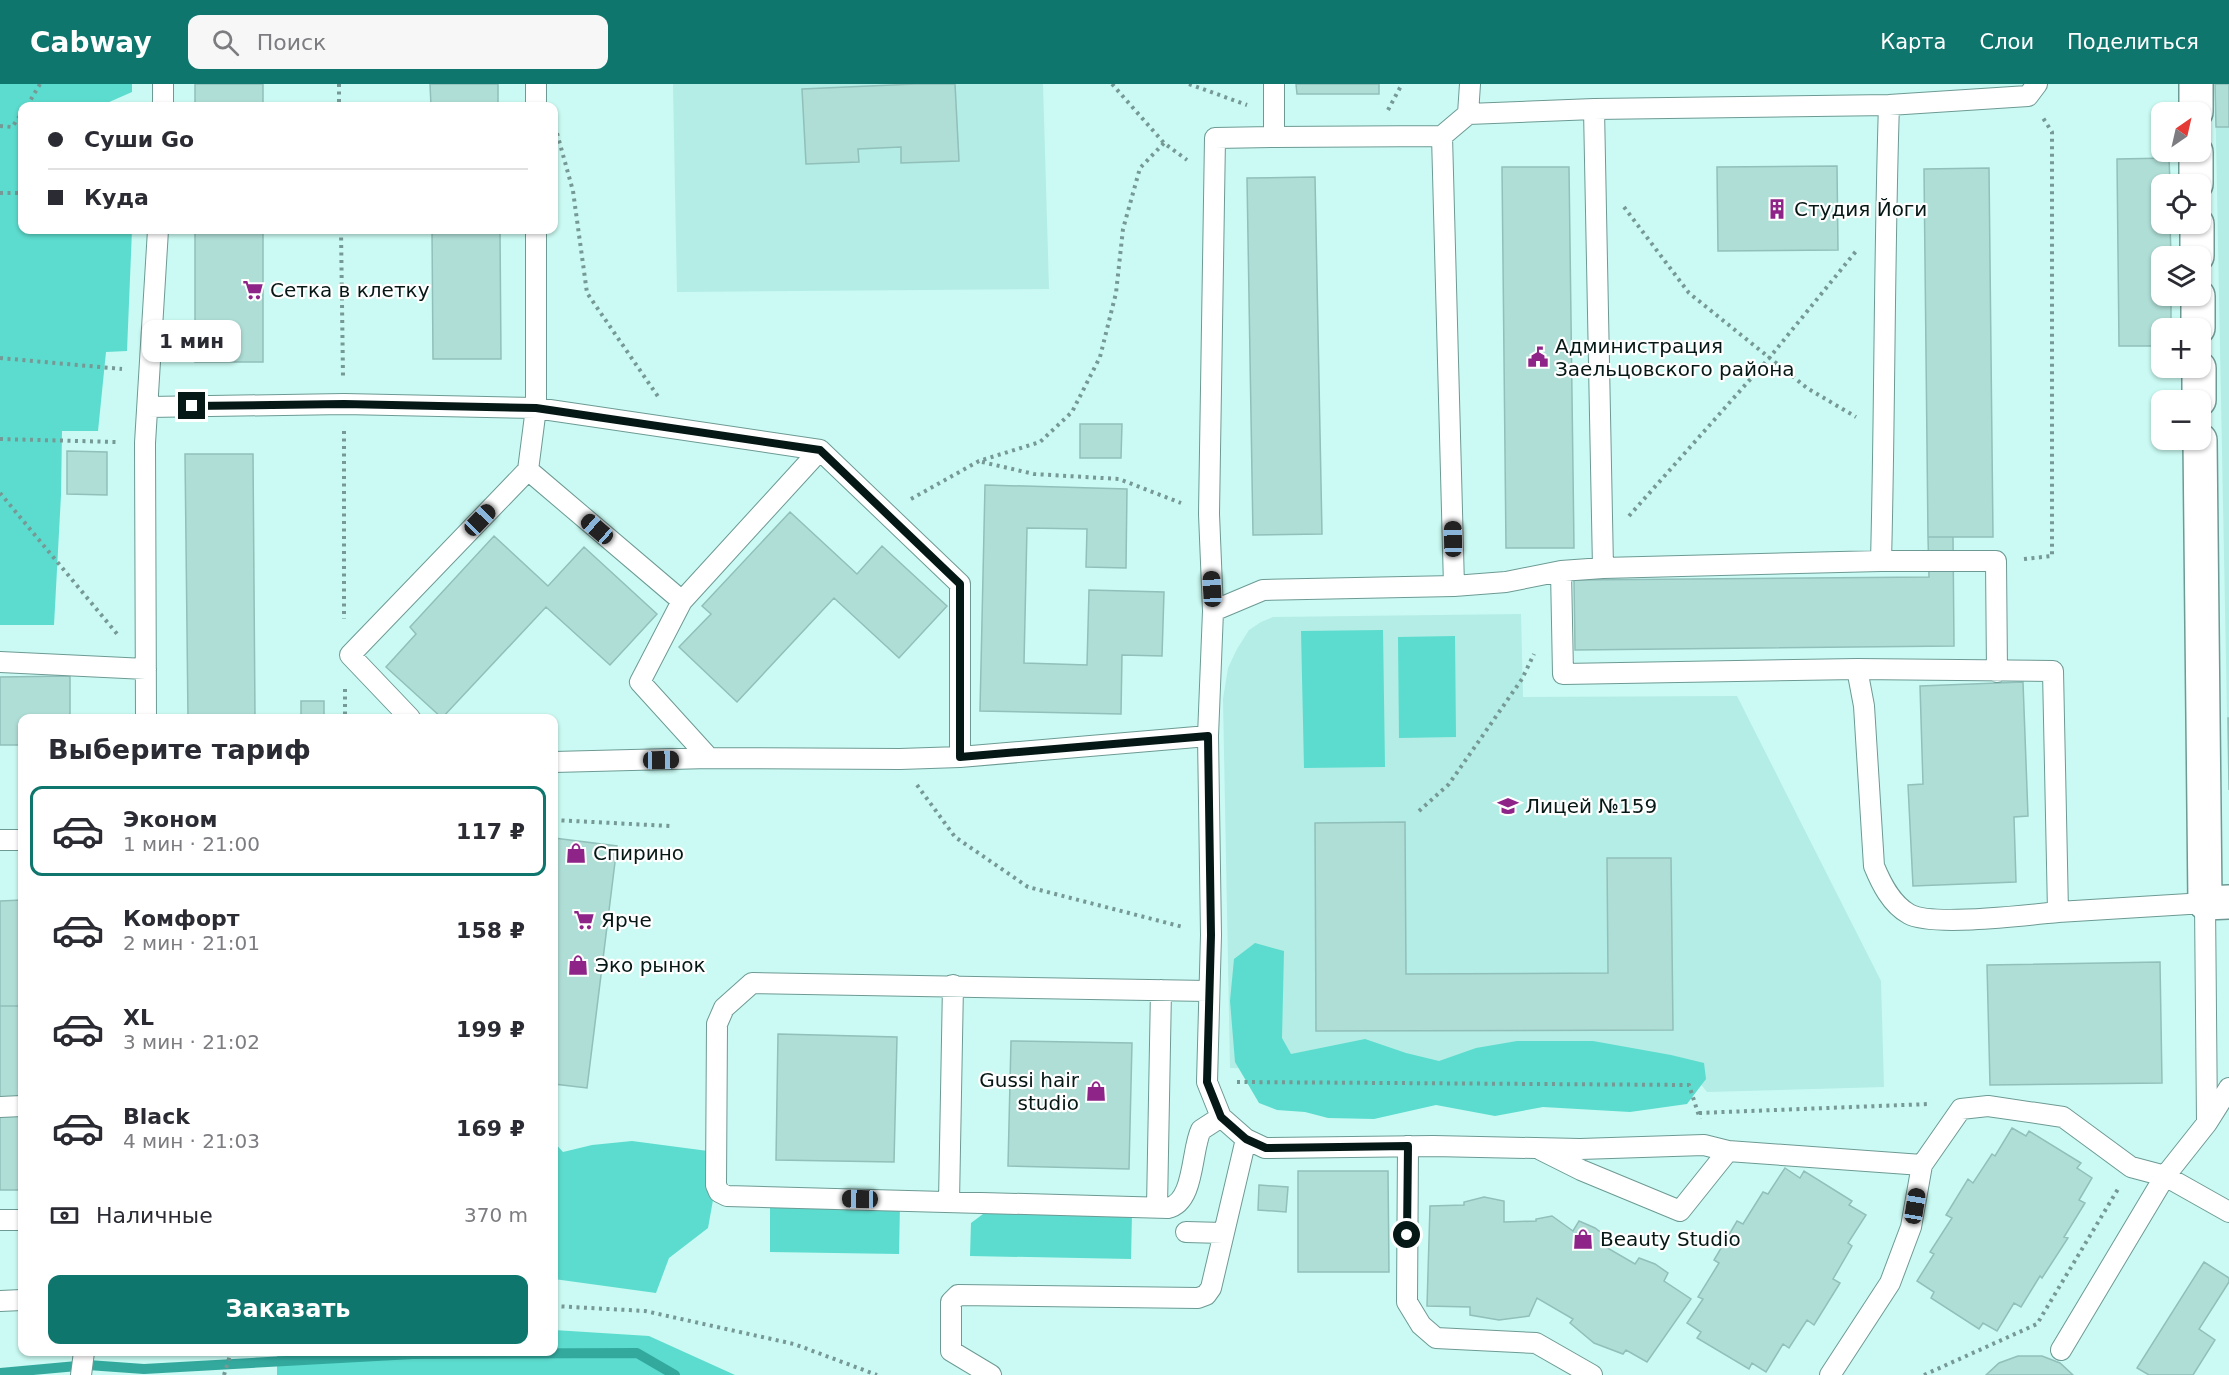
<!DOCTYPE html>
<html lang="ru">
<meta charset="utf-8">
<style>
:root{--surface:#fff;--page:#f7f7f7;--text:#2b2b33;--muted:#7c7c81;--line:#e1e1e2;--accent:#0f766e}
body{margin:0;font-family:"DejaVu Sans",sans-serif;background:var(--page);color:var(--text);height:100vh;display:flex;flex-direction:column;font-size:22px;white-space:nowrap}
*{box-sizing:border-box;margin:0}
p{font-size:20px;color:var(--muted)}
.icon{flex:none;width:33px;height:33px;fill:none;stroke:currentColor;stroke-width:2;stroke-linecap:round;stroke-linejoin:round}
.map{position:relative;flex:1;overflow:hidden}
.side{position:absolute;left:18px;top:630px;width:540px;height:642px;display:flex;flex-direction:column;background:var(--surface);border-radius:12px;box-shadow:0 2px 4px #0004}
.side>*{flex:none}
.top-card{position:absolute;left:18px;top:18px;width:540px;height:132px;border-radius:12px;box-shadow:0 2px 4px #0004;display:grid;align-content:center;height:132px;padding:0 30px;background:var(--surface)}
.needle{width:39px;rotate:34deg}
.tools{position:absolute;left:2151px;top:18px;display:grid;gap:12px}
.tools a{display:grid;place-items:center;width:60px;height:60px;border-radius:12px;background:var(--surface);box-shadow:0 2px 4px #0004;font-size:30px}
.end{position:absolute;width:27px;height:27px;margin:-14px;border:8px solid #061816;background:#fff;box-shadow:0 0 0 3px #fff}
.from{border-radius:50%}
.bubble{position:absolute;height:42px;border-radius:12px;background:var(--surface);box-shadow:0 2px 4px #0004;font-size:20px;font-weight:700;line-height:42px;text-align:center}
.car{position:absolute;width:18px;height:36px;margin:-18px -9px;border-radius:8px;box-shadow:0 0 4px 2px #0007;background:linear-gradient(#222 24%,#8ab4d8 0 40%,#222 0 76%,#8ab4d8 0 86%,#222 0)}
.top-card b{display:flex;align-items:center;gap:21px;height:57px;font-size:22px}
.top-card b+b{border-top:2px solid var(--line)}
.top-card i{width:15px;height:15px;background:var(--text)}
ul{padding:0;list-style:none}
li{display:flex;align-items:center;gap:18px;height:90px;margin:0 12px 9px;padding:0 18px;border:3px solid transparent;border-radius:12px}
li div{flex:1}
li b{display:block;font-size:22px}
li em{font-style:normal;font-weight:700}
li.current{border-color:var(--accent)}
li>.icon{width:54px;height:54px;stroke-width:1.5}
h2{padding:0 30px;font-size:27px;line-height:72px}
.pay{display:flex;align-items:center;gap:15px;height:66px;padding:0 30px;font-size:22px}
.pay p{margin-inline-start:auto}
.primary-button{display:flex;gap:12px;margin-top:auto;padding:12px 30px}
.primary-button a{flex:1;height:69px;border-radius:12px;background:var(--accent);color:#fff;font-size:24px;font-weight:700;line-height:69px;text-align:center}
header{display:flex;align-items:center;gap:36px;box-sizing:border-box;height:84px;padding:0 30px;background:var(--accent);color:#fff}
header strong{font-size:28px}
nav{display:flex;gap:33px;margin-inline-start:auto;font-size:21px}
.search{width:420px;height:54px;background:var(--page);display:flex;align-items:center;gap:15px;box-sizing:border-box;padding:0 21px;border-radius:12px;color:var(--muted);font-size:22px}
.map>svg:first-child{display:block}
.built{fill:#b3ede5}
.green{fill:#5cdcce}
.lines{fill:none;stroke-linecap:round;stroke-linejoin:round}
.stream{stroke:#33a99e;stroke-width:10}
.building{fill:#afded7;stroke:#91bfb9;stroke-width:1.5}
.lane-casing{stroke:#6d9a94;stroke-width:22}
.street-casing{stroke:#6d9a94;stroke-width:36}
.path{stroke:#769995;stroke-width:4;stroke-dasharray:3 4.5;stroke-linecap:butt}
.lane{stroke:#fff;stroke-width:20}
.street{stroke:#fff;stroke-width:33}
.route{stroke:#061816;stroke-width:8}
.labels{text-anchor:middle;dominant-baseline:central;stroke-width:4.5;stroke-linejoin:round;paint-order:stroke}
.poi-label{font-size:20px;fill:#061816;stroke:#fff;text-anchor:start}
</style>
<header>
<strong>Cabway</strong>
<div class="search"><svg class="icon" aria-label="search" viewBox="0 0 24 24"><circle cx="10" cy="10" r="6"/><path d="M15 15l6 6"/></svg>Поиск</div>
<nav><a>Карта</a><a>Слои</a><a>Поделиться</a></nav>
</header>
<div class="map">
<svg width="2229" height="1291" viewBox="0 0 2229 1291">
<rect width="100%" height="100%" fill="#cafaf3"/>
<path class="built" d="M673 0H1043L1049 205 677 208Z
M2215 0H2229V710L2227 628Z
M1521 530 1523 613 1737 612 1881 897 1884 1003 1707 1008 1696 994 1230 984 1223 615 1228 584 1237 565 1249 546 1261 538 1273 533Z"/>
<path class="green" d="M0 0H132V8L107 19V22H22V146H132L127 267 106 268 98 347H62L61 411 54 541H0Z
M1383 546 1385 683 1304 684 1301 547Z
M1455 552 1456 653 1399 654 1398 553Z
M1255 859 1284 867 1282 954 1291 970 1365 955 1406 969 1439 977 1476 964 1517 957H1593L1671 971 1704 979 1706 995 1687 1020 1630 1028 1543 1023 1495 1032 1436 1021 1374 1035 1328 1034 1305 1028 1277 1026 1259 1019 1235 978 1230 917 1234 875Z
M632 1057 708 1067 713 1116 708 1144 669 1174 656 1209 554 1195V1058L563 1068 592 1061Z
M770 1117 900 1120 899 1170 770 1168Z
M987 1127 1132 1130 1131 1175 970 1172 971 1139Z
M554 1246 649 1252 735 1291H277V1268H554Z"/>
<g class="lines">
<path class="stream" d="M0 1289 88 1281 144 1285 413 1270 637 1269 675 1291"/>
</g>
<path class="building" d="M195 0H263V22H195Z
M430 0H498V22H431Z
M915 0H955L959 77 901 79V63L858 65 859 78 806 80 802 5Z
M1296 0H1379V10H1297Z
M2215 0H2229V43H2216Z
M2169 74 2170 100H2162V140H2170L2171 172H2162V212H2171V244H2162V262H2119L2117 75Z
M1837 82 1838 166 1718 167 1717 83Z
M1502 83H1569L1574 464H1506Z
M1989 84 1993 453H1928L1924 85Z
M1315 93 1322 450 1253 451 1247 94Z
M195 146H263V278H195Z
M432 146H500L501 275H433Z
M1080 340H1122L1121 374H1080Z
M67 367 107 368V411L67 410Z
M185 370H253L255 634H188Z
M985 401 1127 405 1126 484 1086 483 1087 445 1027 444 1024 579 1087 581 1089 506 1164 508 1162 572 1122 571 1121 630 980 627Z
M790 428 857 490 882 462 947 522 899 574 834 514 737 618 679 563 711 530 702 522Z
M494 452 548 502 584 463 657 530 610 581 546 523 442 634 386 583 416 550 410 543Z
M1928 453H1953L1954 562 1575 566 1574 496 1929 493Z
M70 592V634H22V661H0V593Z
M2023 598 2028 732 2014 733 2016 798 1913 802 1908 701 1923 700 1920 602Z
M301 617H324V634H301Z
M2228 634H2229V706Z
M1405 738 1406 890 1608 889 1607 774H1671L1673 946 1316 947 1315 739Z
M554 754 617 762 587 1004 554 1000Z
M22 816V922H0V817Z
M2160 878 2162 999 1990 1001 1987 881Z
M0 922H22V1106H0Z
M778 950 897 953 894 1078 776 1076Z
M1011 957 1132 959 1129 1085 1008 1082Z
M2012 1044 2026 1052 2029 1047 2081 1079 2077 1084 2092 1094 2079 1116 2085 1119 2064 1153 2068 1154 2042 1194 2040 1192 2021 1223 2014 1219 1997 1247 1983 1239 1979 1245 1931 1214 1934 1208 1917 1197 1934 1170 1930 1168 1952 1134 1946 1131 1968 1095 1973 1099 1992 1070 1995 1072Z
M1785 1084 1800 1094 1804 1087 1852 1117 1849 1121 1866 1131 1848 1159 1852 1162 1833 1195 1840 1199 1814 1241 1807 1236 1789 1264 1783 1260 1766 1288 1752 1279 1749 1285 1697 1254 1701 1248 1687 1239 1703 1215 1698 1213 1719 1179 1714 1176 1737 1137 1743 1140 1763 1108 1768 1110Z
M1298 1087H1388L1389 1188H1298Z
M1259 1101 1288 1103 1286 1128 1258 1126Z
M1484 1113 1504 1117V1138L1536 1137V1135L1552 1132 1573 1147 1579 1137 1595 1144 1608 1154 1604 1162 1635 1180 1639 1174 1655 1180 1668 1189 1664 1197 1691 1215 1647 1278 1626 1266 1623 1270 1594 1259 1570 1239 1573 1235 1537 1214 1529 1232 1499 1236 1470 1231V1223L1427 1222 1430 1122 1464 1121V1118Z
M2204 1178 2229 1194V1198L2199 1245 2215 1256 2193 1291H2149L2137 1284Z
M2018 1272H2042L2060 1279 2073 1291H1986L1999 1279Z
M2018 1272H2042L2060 1279 2073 1291H1986L1999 1279Z"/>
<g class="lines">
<g class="lane-casing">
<path id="lane" d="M536 0V22
M163 22V0
M1594 25 1603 484
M1468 30 1594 25 1889 21 2028 12 2037 0
M1274 53 1442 52
M536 146V324L528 386 682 517
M149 323 344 320 536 324 820 366 960 500V673
M1881 477C1885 325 1884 173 1889 21
M1561 487 1563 590 1857 585 2053 587 2058 828 2205 819 2207 1039 2165 1092 2061 1266
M1454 502 1506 498 1561 487 1603 484 1881 477H1996L1997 588
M1213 527 1209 430 1215 54 1274 53V0
M0 578 146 585
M1857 585 1864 622 1874 782C1881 799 1891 820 1909 830 1932 843 2028 831 2058 828
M146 634 145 359 158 146
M410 634 350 571 528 386
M1208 652 1213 527 1263 506 1454 502 1442 52 1468 30 1470 0
M709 674 640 598 682 517 820 366
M554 678 709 674 900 675 960 673 1208 652 1211 851 1207 998 1221 1033 1246 1055 1265 1064 1433 1062 1580 1065 1704 1061 1728 1067 1922 1081 1961 1025 1988 1022 2063 1033 2131 1083 2165 1092 2229 1128
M0 756H22
M1208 907 752 899 724 924 717 940 716 1101 719 1108 727 1112 1168 1124C1195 1118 1191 1066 1201 1046L1221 1033
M0 1023 22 1022
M2207 1039 2229 1004
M1408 1062 1407 1218 1421 1241 1436 1254 1536 1259 1592 1291
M1541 1066 1581 1086 1680 1127 1728 1067
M949 1118 953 901
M1157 1123 1161 906
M0 1136H22
M1186 1148 1223 1149
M0 1217 22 1216
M81 1291 84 1268
M991 1291 951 1267V1218L958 1211 1198 1214 1206 1211 1211 1204 1246 1055
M1830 1291 1890 1199 1911 1143 1922 1081"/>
</g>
<g class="street-casing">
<path id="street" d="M2196 0V28
M2196 68V100
M2197 140V172
M2198 212V244
M2199 284V316
M2200 356 2205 819 2229 818"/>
</g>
<path class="path" d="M339 0V22
M1112 0 1164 59 1187 76
M1189 0 1247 21
M27 22 40 0
M1388 26 1402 0
M0 42 12 43 22 29
M555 42 573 107 587 209 659 314
M0 109H22
M1624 123 1689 209 1807 304 1856 333
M341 146 343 292
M0 274 122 285
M344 347V535
M0 355 117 358
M982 378 1034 390 1119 395 1181 419
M0 409 118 551
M911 415 979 377 1040 358 1072 328 1100 273 1116 209 1123 145 1140 84 1164 59
M1629 432 1770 273 1857 166
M2024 475 2052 472V48L2043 34
M345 605V634
M917 701 955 753 1028 803 1183 843
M1419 727 1449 700 1522 595 1534 570
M554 736 670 742
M1237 998 1689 1001 1700 1035
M1699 1029 1929 1020
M554 1222 645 1227 794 1260 877 1291
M224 1291 231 1268
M1924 1291 2037 1240 2118 1105"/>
<use href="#lane" class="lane"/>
<use href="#street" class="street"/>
</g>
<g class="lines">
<path class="route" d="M192 322 344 320 536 324 820 366 960 500V673L1208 652 1211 851 1207 998 1221 1033 1246 1055 1266 1064 1408 1062 1407 1151"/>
</g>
<defs>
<g id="building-bare" transform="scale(1.62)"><path d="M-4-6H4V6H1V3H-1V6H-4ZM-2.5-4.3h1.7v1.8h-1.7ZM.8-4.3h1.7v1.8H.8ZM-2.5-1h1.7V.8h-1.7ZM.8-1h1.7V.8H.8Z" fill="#8e2388" stroke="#fff" stroke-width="2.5" paint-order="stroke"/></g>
<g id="supermarket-bare" transform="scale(1.62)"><path d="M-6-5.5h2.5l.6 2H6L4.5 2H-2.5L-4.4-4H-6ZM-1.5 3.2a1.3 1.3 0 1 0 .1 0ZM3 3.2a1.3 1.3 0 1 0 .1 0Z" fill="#8e2388" stroke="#fff" stroke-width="2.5" paint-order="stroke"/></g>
<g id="civic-bare" transform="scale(1.62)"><path d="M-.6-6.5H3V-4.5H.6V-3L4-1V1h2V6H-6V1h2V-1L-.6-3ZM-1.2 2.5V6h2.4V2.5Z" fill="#8e2388" stroke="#fff" stroke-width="2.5" paint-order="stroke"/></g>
<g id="school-bare" transform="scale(1.62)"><path d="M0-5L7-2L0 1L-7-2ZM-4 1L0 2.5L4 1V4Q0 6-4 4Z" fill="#8e2388" stroke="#fff" stroke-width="2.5" paint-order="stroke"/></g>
<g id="shop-bare" transform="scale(1.62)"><path d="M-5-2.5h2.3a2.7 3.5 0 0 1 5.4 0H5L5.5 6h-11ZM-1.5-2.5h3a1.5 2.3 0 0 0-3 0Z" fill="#8e2388" stroke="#fff" stroke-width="2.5" paint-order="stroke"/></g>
</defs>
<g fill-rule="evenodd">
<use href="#building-bare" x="1777" y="125"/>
<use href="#supermarket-bare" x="253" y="206"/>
<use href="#civic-bare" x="1538" y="273"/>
<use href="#school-bare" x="1508" y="722"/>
<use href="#shop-bare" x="576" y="769"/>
<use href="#supermarket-bare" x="584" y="836"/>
<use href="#shop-bare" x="578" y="881"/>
<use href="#shop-bare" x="1096" y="1007"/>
<use href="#shop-bare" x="1583" y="1155"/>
</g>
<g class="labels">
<g class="poi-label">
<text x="1794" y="125">Студия Йоги</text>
<text x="270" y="206">Сетка в клетку</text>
<text x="1555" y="262">Администрация<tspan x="1555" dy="23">Заельцовского района</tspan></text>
<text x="1525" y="722">Лицей №159</text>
<text x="593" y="769">Спирино</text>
<text x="601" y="836">Ярче</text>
<text x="595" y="881">Эко рынок</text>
<text x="1079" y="996" text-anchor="end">Gussi hair<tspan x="1079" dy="23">studio</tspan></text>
<text x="1600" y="1155">Beauty Studio</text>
</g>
</g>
</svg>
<div class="tools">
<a><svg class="needle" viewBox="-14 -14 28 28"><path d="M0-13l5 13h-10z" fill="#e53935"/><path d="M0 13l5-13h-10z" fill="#7c7c81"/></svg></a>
<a><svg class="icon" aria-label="locate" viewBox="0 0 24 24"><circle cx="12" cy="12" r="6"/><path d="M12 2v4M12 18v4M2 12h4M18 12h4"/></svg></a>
<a><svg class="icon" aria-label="layers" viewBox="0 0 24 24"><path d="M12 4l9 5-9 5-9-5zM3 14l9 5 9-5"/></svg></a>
<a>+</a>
<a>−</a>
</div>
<i class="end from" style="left:1407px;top:1151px"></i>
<i class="end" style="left:192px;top:322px"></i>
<div class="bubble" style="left:142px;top:236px;width:99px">1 мин</div>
<i class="car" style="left:480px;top:436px;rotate:44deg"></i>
<i class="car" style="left:597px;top:445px;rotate:311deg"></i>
<i class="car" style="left:1453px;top:455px;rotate:359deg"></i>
<i class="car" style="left:1212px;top:505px;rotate:357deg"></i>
<i class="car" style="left:661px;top:676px;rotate:89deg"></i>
<i class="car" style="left:860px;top:1115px;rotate:271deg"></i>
<i class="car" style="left:1915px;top:1122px;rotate:9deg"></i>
<div class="top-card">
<b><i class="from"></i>Суши Go</b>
<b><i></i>Куда</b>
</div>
<section class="side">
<h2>Выберите тариф</h2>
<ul>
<li class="current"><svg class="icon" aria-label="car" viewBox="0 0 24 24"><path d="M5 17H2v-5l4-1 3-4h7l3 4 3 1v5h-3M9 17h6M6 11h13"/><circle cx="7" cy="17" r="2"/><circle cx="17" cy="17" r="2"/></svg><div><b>Эконом</b><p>1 мин · 21:00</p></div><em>117 ₽</em></li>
<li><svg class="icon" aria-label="car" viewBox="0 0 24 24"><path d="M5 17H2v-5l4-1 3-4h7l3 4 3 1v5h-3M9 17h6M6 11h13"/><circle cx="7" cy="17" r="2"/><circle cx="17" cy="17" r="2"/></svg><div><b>Комфорт</b><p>2 мин · 21:01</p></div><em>158 ₽</em></li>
<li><svg class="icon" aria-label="car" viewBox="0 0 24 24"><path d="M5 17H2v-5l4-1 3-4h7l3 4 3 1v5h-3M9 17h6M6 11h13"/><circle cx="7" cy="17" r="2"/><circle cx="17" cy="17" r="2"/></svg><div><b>XL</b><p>3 мин · 21:02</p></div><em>199 ₽</em></li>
<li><svg class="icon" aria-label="car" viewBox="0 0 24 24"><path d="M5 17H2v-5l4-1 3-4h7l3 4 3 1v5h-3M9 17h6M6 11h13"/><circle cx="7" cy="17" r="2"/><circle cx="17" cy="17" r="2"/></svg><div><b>Black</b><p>4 мин · 21:03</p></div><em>169 ₽</em></li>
</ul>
<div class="pay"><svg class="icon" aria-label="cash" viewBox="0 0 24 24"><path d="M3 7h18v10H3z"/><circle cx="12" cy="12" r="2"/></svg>Наличные<p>370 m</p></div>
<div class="primary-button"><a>Заказать</a></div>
</section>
</div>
